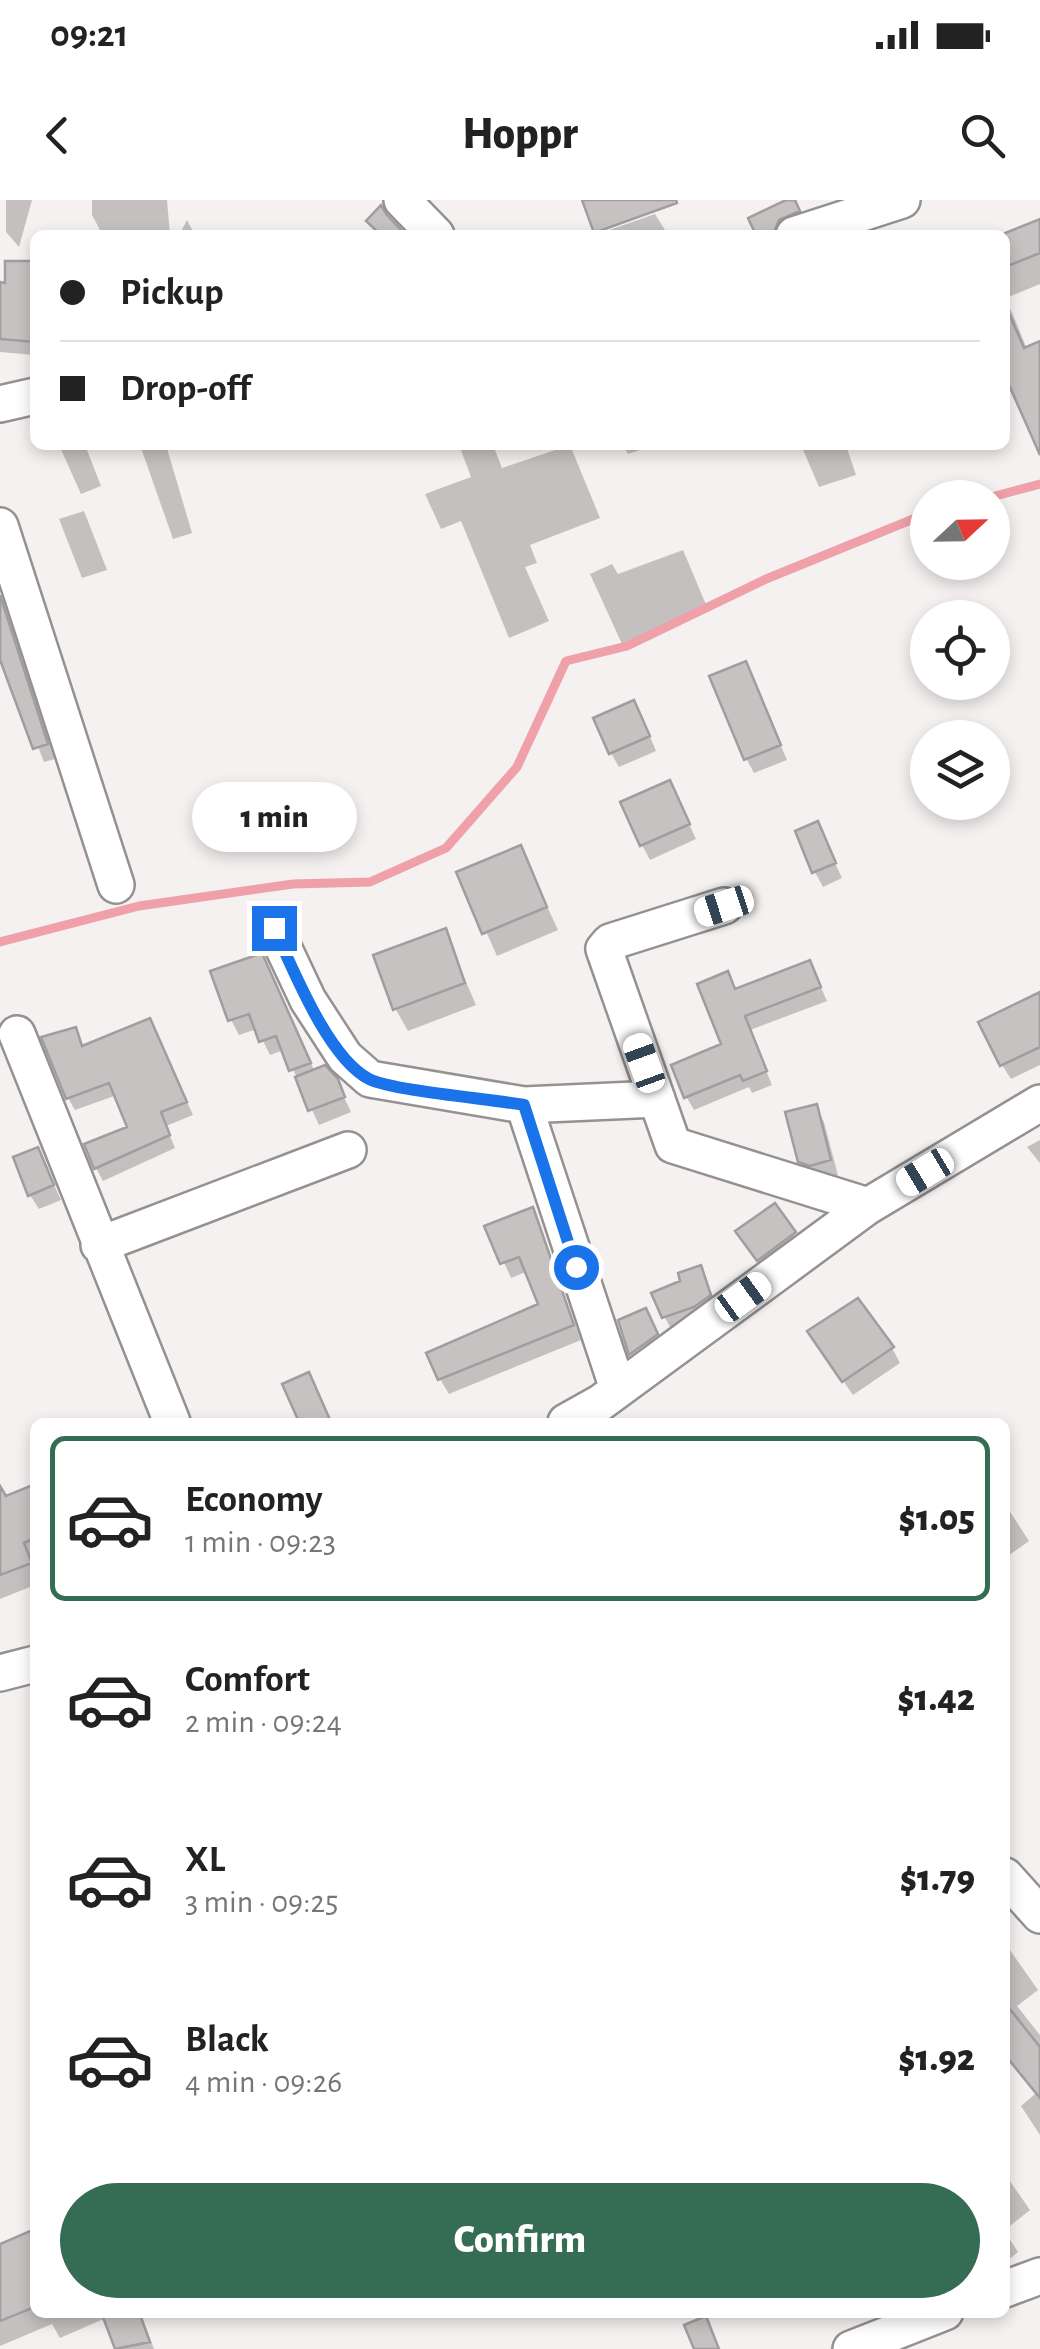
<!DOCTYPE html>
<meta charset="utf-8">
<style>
:root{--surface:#fff;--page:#f6f6f6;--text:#222;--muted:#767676;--line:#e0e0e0;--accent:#356c54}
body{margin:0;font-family:"Alegreya Sans",sans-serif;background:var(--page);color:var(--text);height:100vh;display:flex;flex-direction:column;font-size:38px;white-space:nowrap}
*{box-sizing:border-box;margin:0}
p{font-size:32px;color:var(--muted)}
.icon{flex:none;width:55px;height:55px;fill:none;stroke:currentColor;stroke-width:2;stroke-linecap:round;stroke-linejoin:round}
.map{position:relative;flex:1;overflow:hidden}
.details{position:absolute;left:30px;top:1218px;width:980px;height:900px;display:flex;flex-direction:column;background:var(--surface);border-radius:15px;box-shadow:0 5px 15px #0003}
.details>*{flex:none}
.banner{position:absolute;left:30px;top:30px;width:980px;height:220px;border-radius:15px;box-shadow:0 5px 15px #0003;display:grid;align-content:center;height:220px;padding:0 30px;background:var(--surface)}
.needle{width:65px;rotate:68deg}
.controls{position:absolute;left:910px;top:280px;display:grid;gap:20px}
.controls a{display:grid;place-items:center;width:100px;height:100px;border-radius:50%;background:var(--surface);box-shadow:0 5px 15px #0003;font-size:50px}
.end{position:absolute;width:45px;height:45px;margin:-22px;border:12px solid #1a73e8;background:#fff;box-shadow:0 0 0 5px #fff}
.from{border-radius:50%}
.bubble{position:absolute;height:70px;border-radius:35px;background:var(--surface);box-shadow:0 5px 15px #0003;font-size:32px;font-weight:800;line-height:70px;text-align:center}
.car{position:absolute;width:30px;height:60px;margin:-30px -15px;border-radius:12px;box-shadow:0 0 8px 2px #0007;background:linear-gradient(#fff 24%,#345 0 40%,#fff 0 76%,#345 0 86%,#fff 0)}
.banner b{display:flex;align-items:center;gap:35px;height:95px;font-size:38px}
.banner b+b{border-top:2px solid var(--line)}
.banner i{width:25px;height:25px;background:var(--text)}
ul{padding:18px 0 0;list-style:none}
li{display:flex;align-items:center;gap:30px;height:165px;margin:0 20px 15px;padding:0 10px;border:5px solid transparent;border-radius:15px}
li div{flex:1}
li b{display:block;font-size:38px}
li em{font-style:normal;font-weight:800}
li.selected{border-color:var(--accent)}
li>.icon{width:90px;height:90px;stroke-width:1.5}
.cta{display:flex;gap:20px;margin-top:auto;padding:20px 30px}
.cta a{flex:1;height:115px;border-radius:60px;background:var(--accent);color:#fff;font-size:40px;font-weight:800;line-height:115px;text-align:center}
.status{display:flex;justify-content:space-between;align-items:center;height:70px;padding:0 50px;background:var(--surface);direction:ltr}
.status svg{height:28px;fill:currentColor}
header{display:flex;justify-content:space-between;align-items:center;height:130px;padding:0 30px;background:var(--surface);font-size:45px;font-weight:800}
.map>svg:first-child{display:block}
.shadow{fill:#0003}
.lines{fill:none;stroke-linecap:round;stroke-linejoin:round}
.stream{stroke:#efa0a8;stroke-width:9}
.building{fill:#c6c2c2;stroke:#a19d9e;stroke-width:2.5}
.minor-casing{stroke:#959191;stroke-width:40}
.minor{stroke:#fff;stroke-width:35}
.route{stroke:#1a73e8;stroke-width:12}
</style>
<div class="status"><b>09:21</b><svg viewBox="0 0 49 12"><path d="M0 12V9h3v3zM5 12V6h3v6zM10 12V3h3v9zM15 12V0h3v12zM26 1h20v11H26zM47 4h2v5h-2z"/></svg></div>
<header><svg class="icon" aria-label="back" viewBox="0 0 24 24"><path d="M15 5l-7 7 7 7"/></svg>Hoppr<svg class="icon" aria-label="search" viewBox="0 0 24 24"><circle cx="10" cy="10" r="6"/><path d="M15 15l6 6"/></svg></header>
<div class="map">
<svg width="1040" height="2149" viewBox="0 0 1040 2149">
<rect width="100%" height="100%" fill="#f5f1f1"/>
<path class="shadow" d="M6 0H32L19 47 6 32Z
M92 0H167L170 35 100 30 92 15Z
M793 0 806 26 787 35H759Z
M655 14 668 35 598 34Z
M187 20 195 35H179Z
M1040 22V84L1006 98 1027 149 1040 144V248L1005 167V36Z
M35 63V155L0 152V85H8Z
M59 245H85L101 286 81 294Z
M140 245H166L192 333 173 339Z
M459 245H493L502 268 570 245 600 318 530 345 537 363 525 367 549 421 509 438 461 321 441 329 425 294 471 277Z
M623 245H655L628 254Z
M801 245H846L856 275 819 287Z
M84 311 107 370 82 378 59 319Z
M683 350 707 407 622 444 590 374 612 364 618 374Z
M0 406 10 421 55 559 44 562 0 448Z
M745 464 787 560 754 573 746 558Z
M642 517 656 551 619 567 611 553Z
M677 598 696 639 650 660 642 645Z
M817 624 842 678 823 687 815 672Z
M520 648 558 730 497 756 460 673Z
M444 731 476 805 408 831 395 808Z
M270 771 315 872 336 880 351 912 319 925 284 850 270 855 257 829 239 835 231 820 214 773Z
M816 776 827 801 750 830 772 885 752 893 749 887 694 910 686 896 724 845 736 791Z
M1040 795V865L1011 879 1002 865Z
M74 830 83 847 156 834 193 915 166 926 175 948 103 981 96 968 130 928 117 895 75 910 68 898Z
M816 907 824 922 838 975 820 980 809 976 800 961Z
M1040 940V963L1027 947Z
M45 965 61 1000 39 1009 30 995Z
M775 1006 803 1048 767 1075 747 1047Z
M532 1010 581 1140 449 1194 440 1179 541 1105 528 1071 511 1078 488 1027Z
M700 1068 716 1108 671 1129 664 1116 683 1082Z
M819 1146 892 1148 900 1163 853 1195Z
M35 1295V1385L0 1399V1300Z
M1005 1304 1029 1341 1005 1358Z
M1005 1743 1038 1790 1017 1806 1040 1835V1935L1021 1906 1035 1894 1005 1856Z
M1005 1974 1030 2010 1005 2030Z
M1005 2032 1018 2052 1005 2063Z
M35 2042V2112H140L154 2149H118L106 2118 60 2138 52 2124 0 2146V2046Z"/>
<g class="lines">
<path class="stream" d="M988 298 1040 284
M0 742 139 706 293 684 370 682 446 648 517 567 566 461 627 446 766 379 928 313"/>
</g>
<path class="building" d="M582 0H676L677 3 594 33Z
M786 0H795L800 11 779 20 773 35H756L748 18Z
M381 5 387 15 406 35H381L366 21Z
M1040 19V53L1005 67V33Z
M5 61H35V142L0 139V82L5 83Z
M1005 104 1024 148 1040 141V255L1005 176Z
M0 395 48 544 33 549 0 460Z
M746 461 781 545 744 560 709 476Z
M634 500 650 536 609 554 593 518Z
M670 580 690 624 640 646 620 602Z
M818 621 836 663 812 673 795 631Z
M521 645 547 707 482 734 456 672Z
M446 728 465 783 393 810 373 755Z
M262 753 311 863 289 871 276 836 259 842 249 814 228 821 210 771Z
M810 760 821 787 745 816 767 871 743 881 740 875 684 898 671 865 721 844 697 784 728 771 735 789Z
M1040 792V847L1000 866 978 822Z
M150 818 187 902 161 912 170 935 94 969 84 944 127 927 109 883 66 899 41 837 76 827 82 846Z
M325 865 338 879 345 897 308 911 295 877Z
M817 904 831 960 810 966 798 962 785 912Z
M38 947 54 985 28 996 13 957Z
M775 1003 796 1032 757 1061 735 1031Z
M533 1007 574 1125 438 1180 426 1153 538 1104 519 1057 500 1064 484 1026Z
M701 1065 711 1095 694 1107 662 1118 651 1093 680 1081 678 1073Z
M858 1098 894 1147 842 1182 807 1131Z
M646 1108 658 1134 629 1155 618 1120Z
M309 1172 331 1222H299L282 1184Z
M35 1284V1338L24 1343 32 1363 0 1375V1286L6 1296Z
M1005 1803 1040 1847V1898L1005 1855Z
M35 2029V2107L0 2121V2044Z
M101 2112H139L150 2142 115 2149Z
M706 2116 719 2149H694L684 2125Z"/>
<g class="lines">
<g class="minor-casing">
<path id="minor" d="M402 0 436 35
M794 35 902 0
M0 204 35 196
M0 326 116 685
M724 706 610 742 604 749 673 945 868 1006
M274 728 308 800 345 857 370 879 524 905 657 899
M17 834 172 1222
M524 905 618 1189
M99 1045 348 950
M566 1222 600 1203 868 1006 1040 903
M0 1473 35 1464
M1005 1676 1040 1715
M1005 2089 1040 2076
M851 2149 945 2112"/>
</g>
<use href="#minor" class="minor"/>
</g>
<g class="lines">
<path class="route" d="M274 728C293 769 328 858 369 879 393 891 492 899 524 905L576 1067"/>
</g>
</svg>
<div class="controls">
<a><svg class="needle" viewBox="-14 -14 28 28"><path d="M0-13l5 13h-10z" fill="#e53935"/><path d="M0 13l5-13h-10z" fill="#767676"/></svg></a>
<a><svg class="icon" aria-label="locate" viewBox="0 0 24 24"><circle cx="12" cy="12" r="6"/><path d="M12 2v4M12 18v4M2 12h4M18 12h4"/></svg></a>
<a><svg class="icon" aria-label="layers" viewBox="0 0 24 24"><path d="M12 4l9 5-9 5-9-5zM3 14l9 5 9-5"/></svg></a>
</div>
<i class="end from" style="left:576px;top:1067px"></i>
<i class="end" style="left:274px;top:728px"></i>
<div class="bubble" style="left:192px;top:582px;width:165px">1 min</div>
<i class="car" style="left:724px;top:706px;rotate:252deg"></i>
<i class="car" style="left:644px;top:863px;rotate:340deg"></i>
<i class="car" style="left:925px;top:972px;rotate:239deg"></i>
<i class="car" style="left:743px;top:1097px;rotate:54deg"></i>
<div class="banner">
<b><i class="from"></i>Pickup</b>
<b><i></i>Drop-off</b>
</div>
<section class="details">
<ul>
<li class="selected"><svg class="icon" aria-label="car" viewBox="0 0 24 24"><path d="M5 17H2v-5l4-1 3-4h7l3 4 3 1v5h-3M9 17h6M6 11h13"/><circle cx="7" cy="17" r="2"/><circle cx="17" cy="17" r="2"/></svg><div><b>Economy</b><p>1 min · 09:23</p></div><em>$1.05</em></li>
<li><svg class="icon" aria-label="car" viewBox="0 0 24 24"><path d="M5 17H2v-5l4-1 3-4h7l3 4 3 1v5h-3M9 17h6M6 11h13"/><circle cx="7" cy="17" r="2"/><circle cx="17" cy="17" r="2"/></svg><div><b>Comfort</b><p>2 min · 09:24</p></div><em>$1.42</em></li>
<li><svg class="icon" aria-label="car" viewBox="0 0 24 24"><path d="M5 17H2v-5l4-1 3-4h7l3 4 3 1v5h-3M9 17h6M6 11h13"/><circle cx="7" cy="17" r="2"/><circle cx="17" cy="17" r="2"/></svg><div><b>XL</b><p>3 min · 09:25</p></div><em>$1.79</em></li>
<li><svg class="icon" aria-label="car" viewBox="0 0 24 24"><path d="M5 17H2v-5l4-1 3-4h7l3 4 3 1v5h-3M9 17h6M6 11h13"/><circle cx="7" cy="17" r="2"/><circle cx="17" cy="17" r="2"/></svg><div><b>Black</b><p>4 min · 09:26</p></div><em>$1.92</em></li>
</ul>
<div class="cta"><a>Confirm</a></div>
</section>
</div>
